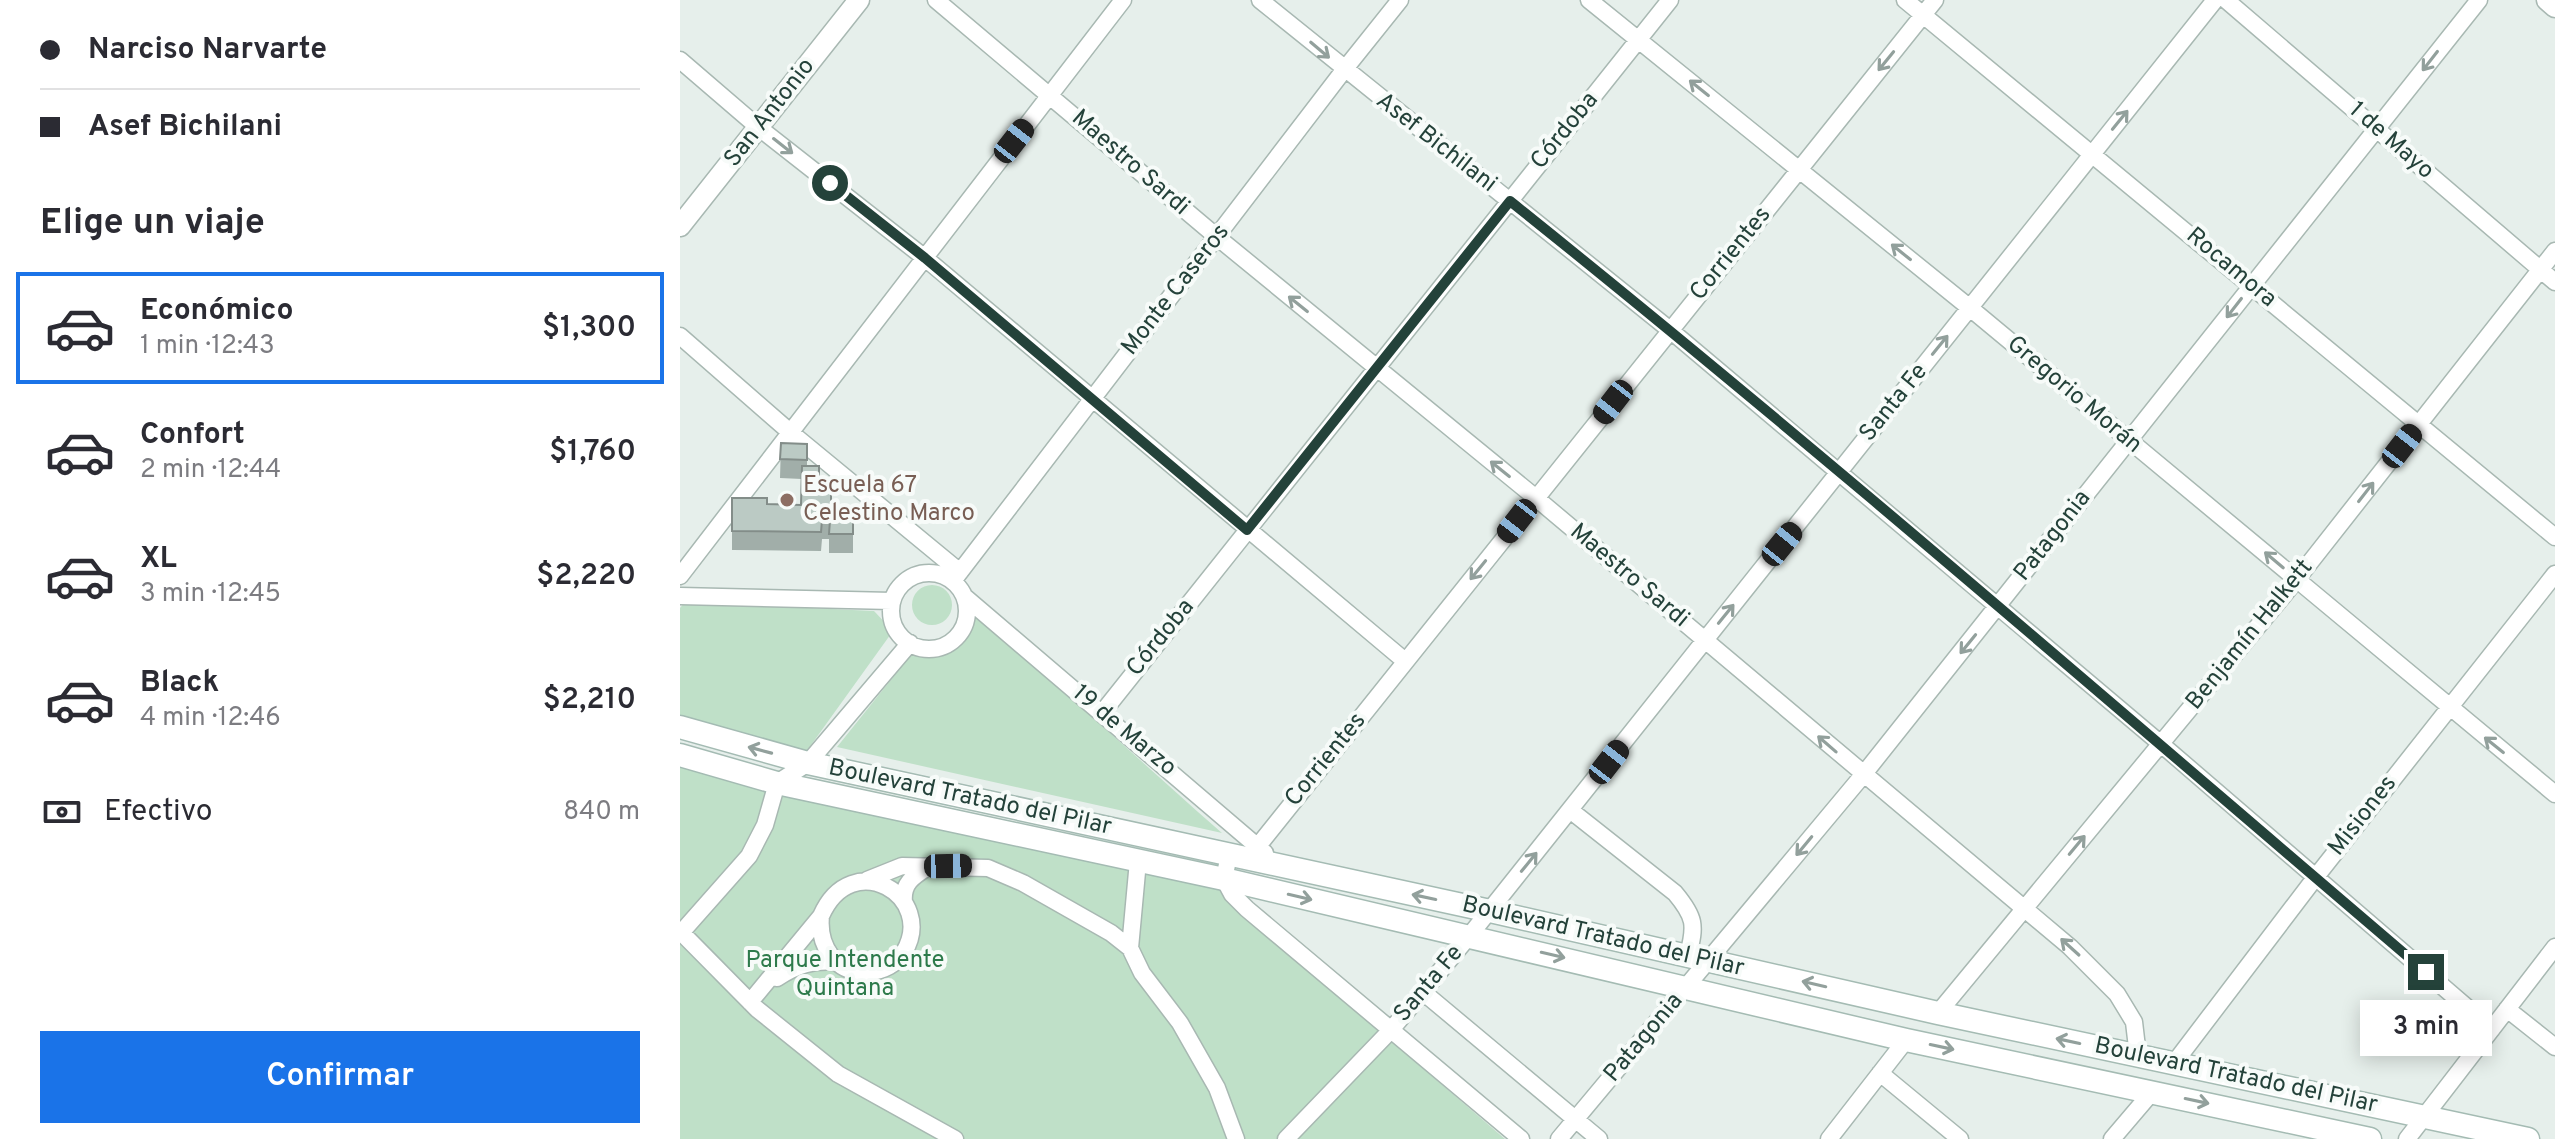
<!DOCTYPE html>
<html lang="es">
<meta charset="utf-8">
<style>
:root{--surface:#fff;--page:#f2f2f3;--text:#2b2b33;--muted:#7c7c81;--line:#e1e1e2;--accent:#1a73e8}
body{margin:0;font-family:Overpass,sans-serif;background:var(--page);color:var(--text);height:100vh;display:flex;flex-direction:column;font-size:30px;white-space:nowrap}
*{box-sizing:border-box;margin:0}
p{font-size:26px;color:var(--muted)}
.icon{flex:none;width:44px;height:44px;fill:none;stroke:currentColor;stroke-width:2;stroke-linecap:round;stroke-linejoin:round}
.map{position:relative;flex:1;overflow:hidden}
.panel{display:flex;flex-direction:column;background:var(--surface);width:680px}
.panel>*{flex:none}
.banner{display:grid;align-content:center;height:176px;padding:0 40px;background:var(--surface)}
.end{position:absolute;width:36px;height:36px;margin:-18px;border:10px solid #24423a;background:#fff;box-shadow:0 0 0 4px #fff}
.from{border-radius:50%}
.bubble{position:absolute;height:56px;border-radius:0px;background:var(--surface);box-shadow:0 4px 20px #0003;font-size:26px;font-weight:600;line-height:56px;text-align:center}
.car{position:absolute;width:24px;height:48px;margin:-24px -12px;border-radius:10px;box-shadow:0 0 6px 2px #0007;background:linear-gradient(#222 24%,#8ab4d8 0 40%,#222 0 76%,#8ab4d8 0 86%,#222 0)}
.banner b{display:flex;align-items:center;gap:28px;height:76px;font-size:30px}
.banner b+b{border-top:2px solid var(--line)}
.banner i{width:20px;height:20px;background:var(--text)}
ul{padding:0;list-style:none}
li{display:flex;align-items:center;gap:24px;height:112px;margin:0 16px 12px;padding:0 24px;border:4px solid transparent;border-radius:0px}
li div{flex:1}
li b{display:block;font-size:30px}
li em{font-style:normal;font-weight:600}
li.current{border-color:var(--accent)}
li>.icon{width:72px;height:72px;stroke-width:1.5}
h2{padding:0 40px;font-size:36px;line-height:96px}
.pay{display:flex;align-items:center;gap:20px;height:88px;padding:0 40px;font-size:30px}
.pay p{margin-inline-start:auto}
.cta{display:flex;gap:16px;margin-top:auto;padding:16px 40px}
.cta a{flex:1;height:92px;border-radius:0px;background:var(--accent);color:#fff;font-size:32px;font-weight:600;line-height:92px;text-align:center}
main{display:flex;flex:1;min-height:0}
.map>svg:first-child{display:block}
.green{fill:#bfe0c8}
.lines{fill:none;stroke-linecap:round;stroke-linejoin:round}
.minor-casing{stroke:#a8b8b2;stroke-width:19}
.tertiary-casing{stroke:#a8b8b2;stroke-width:23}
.secondary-casing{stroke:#a4bbb3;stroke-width:25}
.minor{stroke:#fff;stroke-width:16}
.tertiary{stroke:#fff;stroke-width:20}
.secondary{stroke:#fff;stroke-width:22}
.wall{fill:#a1aea9}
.building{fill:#bbcac4;stroke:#838d89;stroke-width:2}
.oneway{stroke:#92a09c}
.route{stroke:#24423a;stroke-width:10}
.education-dot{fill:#8d6e63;stroke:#f7fbf9;stroke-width:3}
.labels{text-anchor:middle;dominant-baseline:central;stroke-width:8;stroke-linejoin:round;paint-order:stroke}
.street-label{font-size:24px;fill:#24423a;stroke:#f7fbf9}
.education-label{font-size:24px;fill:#785e54;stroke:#f7fbf9;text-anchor:start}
.park-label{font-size:24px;fill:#2d7a4b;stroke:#f7fbf9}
</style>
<main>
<section class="panel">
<div class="banner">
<b><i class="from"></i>Narciso Narvarte</b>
<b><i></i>Asef Bichilani</b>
</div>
<h2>Elige un viaje</h2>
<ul>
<li class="current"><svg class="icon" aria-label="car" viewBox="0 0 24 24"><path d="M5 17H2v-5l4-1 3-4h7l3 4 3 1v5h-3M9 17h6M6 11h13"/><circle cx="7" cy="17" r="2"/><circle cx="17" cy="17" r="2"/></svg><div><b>Económico</b><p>1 min · 12:43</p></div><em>$1,300</em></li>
<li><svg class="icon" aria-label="car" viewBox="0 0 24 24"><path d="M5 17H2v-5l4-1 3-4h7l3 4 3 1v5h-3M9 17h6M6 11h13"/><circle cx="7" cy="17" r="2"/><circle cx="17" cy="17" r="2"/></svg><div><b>Confort</b><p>2 min · 12:44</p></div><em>$1,760</em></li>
<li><svg class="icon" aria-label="car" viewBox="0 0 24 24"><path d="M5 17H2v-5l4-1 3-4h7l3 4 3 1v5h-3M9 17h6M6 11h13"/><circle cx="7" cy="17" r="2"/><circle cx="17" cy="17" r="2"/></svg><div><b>XL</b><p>3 min · 12:45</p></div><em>$2,220</em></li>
<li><svg class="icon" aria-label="car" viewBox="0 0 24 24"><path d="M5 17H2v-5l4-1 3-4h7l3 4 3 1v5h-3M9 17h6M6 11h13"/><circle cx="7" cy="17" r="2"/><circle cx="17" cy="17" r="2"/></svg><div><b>Black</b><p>4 min · 12:46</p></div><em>$2,210</em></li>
</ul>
<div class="pay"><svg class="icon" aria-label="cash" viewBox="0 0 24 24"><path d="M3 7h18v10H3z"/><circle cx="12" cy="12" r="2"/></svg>Efectivo<p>840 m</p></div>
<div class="cta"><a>Confirmar</a></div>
</section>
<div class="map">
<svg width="1875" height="1139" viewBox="0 0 1875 1139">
<rect width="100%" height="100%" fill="#e6efeb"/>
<path class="green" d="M232 605a20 20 0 1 1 40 0a20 20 0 1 1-40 0Z
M5 602 194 611 213 631 126 752 0 716V608Z
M293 610 518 812 542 833 157 747 234 651C265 665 295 644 293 610Z
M0 760 539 889 565 915 825 1139H0Z"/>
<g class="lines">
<g class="minor-casing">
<path id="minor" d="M256 0 537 237 856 498 1390 947 1437 994 1454 1022 1458 1056
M580 0 990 330 1481 744 1812 1029
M909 0 1290 308 1875 794
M1225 0 1875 537
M1546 0 1875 282
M0 60 78 127 245 258 725 661
M0 336 110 432 280 572
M211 611a38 38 0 1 1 76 0a38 38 0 1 1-76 0Z
M0 576 443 0
M273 581 664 70 720 0
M0 596 212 601
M285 597 585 853
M422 713 990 0
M890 810 995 893C1015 917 1016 925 1008 955
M578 846 1255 0
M549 855 544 879 552 894 567 909 841 1139
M458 861 450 948 462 973 500 1023 537 1088 556 1139
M187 880 222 866 308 868 343 883 431 933 450 948
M224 902C222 883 234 876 248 867
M0 931 77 1009 158 1074 275 1139
M0 934 69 856 85 825 97 783 128 763 230 643
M97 978C117 965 133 960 156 962
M743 992 919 1139
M70 1002 141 916C172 845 257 897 224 952 217 964 203 971 189 972 155 975 138 945 141 916
M1827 1009 1875 1047
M1258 1013 1617 579 1875 251
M1495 1062 1635 878 1875 574
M1200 1073 1280 1139
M606 1139 711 1030 790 935 1535 0
M879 1139 1183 775 1799 0
M1149 1139 1226 1040
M1432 1139 1472 1092
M1727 1139 1875 947"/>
</g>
<g class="tertiary-casing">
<path id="tertiary" d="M1867 0 1875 7
M0 226 179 0"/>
</g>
<g class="secondary-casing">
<path id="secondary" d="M0 727 128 763 810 911 1258 1013 1848 1139
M0 755 97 783 544 879 1226 1040 1690 1139"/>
</g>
<use href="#minor" class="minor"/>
<use href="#tertiary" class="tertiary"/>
<use href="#secondary" class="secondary"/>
</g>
<path class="wall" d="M101 443 127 444V466L139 481 151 508H173V553H149V539H142L141 551 52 550V498L87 504 121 505 122 479 100 478Z"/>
<path class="building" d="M101 443 127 444V460L100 459Z
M122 466H139V481H151V508H173V534H149L150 520H142L141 532 52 531V498H87V504L121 505Z"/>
<defs><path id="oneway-shaft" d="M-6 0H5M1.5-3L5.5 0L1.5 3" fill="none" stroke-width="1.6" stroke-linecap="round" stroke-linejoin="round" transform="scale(2)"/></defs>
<g class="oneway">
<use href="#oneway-shaft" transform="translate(640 50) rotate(40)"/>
<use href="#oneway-shaft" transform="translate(1206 61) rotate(129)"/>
<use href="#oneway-shaft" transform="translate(1750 61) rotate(128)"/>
<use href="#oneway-shaft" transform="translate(1019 88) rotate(-141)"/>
<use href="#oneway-shaft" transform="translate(1440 120) rotate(-51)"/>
<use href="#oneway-shaft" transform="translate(103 146) rotate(38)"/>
<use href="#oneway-shaft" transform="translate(1221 252) rotate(-141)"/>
<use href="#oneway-shaft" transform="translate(618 304) rotate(-141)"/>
<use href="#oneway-shaft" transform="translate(1554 308) rotate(128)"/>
<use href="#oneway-shaft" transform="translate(1260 345) rotate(-51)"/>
<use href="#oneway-shaft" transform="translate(820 469) rotate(-141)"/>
<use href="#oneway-shaft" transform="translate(1686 492) rotate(-52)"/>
<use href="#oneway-shaft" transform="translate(1594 560) rotate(-140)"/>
<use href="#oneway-shaft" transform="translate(798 570) rotate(129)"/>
<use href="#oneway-shaft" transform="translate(1046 614) rotate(-51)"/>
<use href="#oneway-shaft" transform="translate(1288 644) rotate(129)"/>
<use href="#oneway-shaft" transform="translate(1147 744) rotate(-139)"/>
<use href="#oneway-shaft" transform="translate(1814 745) rotate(-141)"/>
<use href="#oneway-shaft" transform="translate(80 750) rotate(-165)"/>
<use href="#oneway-shaft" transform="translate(1397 845) rotate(-50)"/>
<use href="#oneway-shaft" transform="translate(1124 846) rotate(130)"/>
<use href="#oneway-shaft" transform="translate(849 862) rotate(-51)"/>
<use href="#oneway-shaft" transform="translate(620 897) rotate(13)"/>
<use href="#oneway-shaft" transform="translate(744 897) rotate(-168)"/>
<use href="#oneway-shaft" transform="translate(1390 947) rotate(-138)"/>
<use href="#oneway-shaft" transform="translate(873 955) rotate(13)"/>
<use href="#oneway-shaft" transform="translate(1134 984) rotate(-167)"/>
<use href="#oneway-shaft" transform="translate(1388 1041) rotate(-168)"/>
<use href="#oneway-shaft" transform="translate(1262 1047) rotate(12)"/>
<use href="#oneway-shaft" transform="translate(1517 1101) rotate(12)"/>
</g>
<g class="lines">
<path class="route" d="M150 183 245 258 567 530 830 201C1141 450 1442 713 1746 972"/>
</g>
<circle class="education-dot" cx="107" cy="500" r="8"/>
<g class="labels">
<g class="street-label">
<text transform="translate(90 113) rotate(-52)">San Antonio</text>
<text transform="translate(885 131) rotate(-51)">Córdoba</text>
<text transform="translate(1711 141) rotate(41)">1 de Mayo</text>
<text transform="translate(756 143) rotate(38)">Asef Bichilani</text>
<text transform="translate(450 163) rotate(41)">Maestro Sardi</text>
<text transform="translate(1051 254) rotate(-51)">Corrientes</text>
<text transform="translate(1551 268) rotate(40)">Rocamora</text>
<text transform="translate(496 290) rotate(-52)">Monte Caseros</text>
<text transform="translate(1394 395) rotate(40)">Gregorio Morán</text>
<text transform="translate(1214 403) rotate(-51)">Santa Fe</text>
<text transform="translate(1373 536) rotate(-52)">Patagonia</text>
<text transform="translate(949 576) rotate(40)">Maestro Sardi</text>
<text transform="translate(1570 635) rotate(-51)">Benjamín Halkett</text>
<text transform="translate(481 638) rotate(-51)">Córdoba</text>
<text transform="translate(444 731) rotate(40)">19 de Marzo</text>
<text transform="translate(646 760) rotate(-51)">Corrientes</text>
<text transform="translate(290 798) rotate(12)">Boulevard Tratado del Pilar</text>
<text transform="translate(1683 816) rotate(-52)">Misiones</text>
<text transform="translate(923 937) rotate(13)">Boulevard Tratado del Pilar</text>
<text transform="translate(749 984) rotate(-50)">Santa Fe</text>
<text transform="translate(964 1038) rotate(-50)">Patagonia</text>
<text transform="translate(1556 1076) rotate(12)">Boulevard Tratado del Pilar</text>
</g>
<g class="education-label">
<text x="123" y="486">Escuela 67<tspan x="123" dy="28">Celestino Marco</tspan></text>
</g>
<g class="park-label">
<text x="165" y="961">Parque Intendente<tspan x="165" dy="28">Quintana</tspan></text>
</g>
</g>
</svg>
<i class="end from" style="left:150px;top:183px"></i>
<i class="end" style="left:1746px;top:972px"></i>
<div class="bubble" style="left:1680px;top:1000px;width:132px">3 min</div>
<i class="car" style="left:334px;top:141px;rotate:38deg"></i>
<i class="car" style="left:933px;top:402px;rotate:218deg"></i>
<i class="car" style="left:1722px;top:446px;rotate:38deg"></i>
<i class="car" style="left:837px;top:521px;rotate:218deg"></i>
<i class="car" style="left:1102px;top:544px;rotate:39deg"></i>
<i class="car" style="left:929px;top:762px;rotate:38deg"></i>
<i class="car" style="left:268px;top:866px;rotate:89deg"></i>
</div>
</main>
